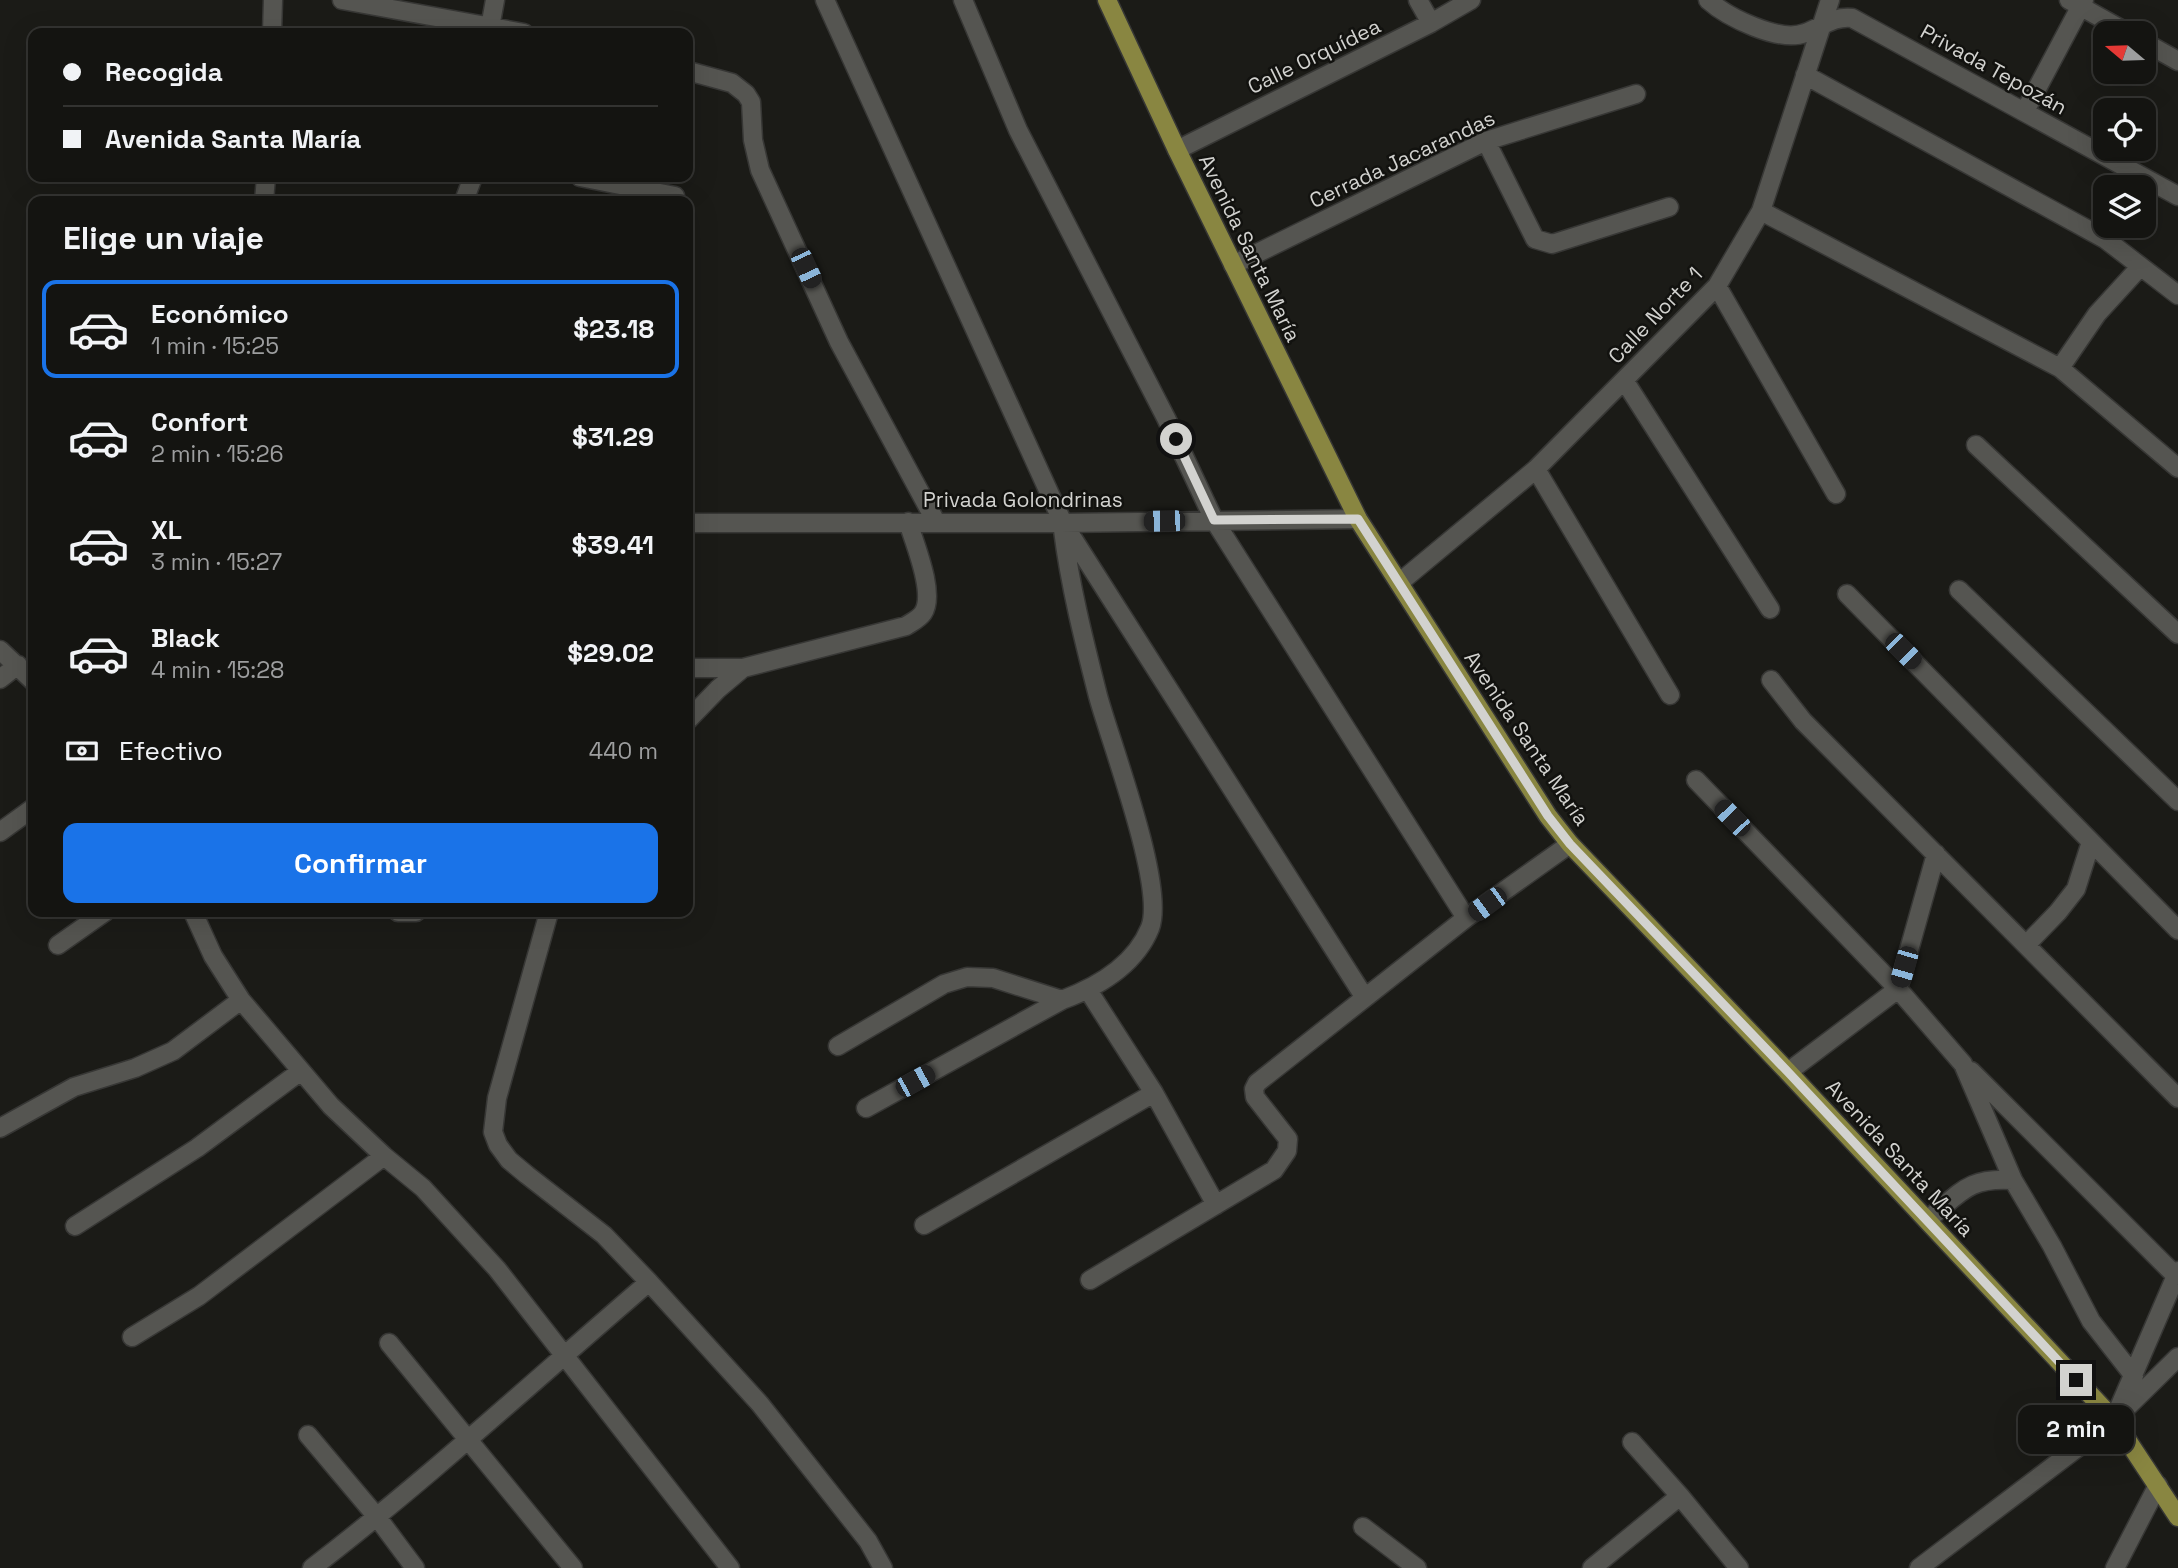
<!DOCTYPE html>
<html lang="es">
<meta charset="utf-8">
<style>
:root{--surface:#141411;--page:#21211f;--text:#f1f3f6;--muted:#9d9e9f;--line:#333331;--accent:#1a73e8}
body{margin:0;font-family:"Space Grotesk",sans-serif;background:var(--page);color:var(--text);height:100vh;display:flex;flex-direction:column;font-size:26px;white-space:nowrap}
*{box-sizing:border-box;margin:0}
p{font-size:23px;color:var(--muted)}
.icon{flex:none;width:38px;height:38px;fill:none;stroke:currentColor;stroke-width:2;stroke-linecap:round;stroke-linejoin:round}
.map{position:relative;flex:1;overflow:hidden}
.details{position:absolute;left:28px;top:196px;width:665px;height:721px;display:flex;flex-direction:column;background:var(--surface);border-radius:14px;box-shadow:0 7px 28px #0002,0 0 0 2px var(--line)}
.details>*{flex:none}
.banner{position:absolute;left:28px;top:28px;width:665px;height:154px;border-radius:14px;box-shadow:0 7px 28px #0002,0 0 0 2px var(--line);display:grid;align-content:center;height:154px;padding:0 35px;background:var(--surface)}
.needle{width:46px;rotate:289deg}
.controls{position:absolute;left:2093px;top:21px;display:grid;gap:14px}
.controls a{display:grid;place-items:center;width:63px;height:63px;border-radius:14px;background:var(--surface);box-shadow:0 7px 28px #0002,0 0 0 2px var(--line);font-size:35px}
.end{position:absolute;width:32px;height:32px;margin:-16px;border:9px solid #d2d2cf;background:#111;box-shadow:0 0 0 4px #111}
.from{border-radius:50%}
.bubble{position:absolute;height:49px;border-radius:14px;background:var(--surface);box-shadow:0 7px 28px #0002,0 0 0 2px var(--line);font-size:23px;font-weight:600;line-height:49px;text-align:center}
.car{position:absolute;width:21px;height:42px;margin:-21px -10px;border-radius:9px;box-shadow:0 0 5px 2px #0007;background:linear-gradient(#222 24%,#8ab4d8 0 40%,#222 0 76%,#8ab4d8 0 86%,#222 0)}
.banner b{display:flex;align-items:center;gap:24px;height:66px;font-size:26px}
.banner b+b{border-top:2px solid var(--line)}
.banner i{width:18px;height:18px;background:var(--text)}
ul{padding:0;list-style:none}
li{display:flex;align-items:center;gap:21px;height:98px;margin:0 14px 10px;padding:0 21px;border:4px solid transparent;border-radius:14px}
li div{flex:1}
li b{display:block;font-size:26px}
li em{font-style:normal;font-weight:600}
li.active{border-color:var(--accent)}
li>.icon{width:63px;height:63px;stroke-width:1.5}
h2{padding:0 35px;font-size:32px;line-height:84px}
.pay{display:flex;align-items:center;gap:18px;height:77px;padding:0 35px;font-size:26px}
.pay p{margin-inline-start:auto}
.primary-button{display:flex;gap:14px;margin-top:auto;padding:14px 35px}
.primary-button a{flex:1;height:80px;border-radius:14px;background:var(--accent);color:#fff;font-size:28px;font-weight:600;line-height:80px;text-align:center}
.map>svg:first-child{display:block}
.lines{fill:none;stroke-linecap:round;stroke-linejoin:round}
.minor-casing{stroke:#373735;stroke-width:21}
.major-casing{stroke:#373735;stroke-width:21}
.minor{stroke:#555551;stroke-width:18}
.major{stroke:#898641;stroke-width:18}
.route{stroke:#d2d2cf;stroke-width:9}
.labels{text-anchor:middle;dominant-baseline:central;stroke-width:5;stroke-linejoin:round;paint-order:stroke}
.street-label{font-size:21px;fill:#d2d2cf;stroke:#12120f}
</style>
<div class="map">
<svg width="2178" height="1568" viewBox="0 0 2178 1568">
<rect width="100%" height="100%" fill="#1b1b17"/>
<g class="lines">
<g class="minor-casing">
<path id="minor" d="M342 0 524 33
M825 0 1063 523 1365 998
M963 0 1018 130 1166 418 1214 520 1466 918
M1418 0 1431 23
M1708 0C1727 17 1779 43 1805 33 1822 27 1833 16 1852 18L2178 196
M2069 0 2128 33
M272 33 273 0
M489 33 495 0
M2144 42 2178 61
M688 71 732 83 746 94 751 102 753 140 760 170 839 342 936 522
M1805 75 2105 239 2178 295
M2025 111 2084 0
M1486 141 1535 239 1552 244 1669 207
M1177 150 1431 23 1471 0
M580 177 675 196
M264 201 266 177
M464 201 473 177
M1761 211 2060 368 2178 468
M1233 265 1486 141 1636 94
M1717 286 1836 494
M2060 368 2097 314 2140 267
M1624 380 1770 609
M1976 445 2178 634
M1536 469 1670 695
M688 523H1063L1358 519
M1399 583 1536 469 1717 286 1761 211 1830 0
M1959 590 2178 801
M1847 594 2178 930
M0 650 33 681
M688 668H743
M0 679 18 665
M1771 680 1803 721 2178 1098
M688 720 718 689 743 668 906 626C912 622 919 619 923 613 936 594 914 542 908 522
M1696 780 1898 989 1963 1064 2013 1180 2052 1246 2091 1321 2134 1376
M0 832 33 808
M193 912 213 956 241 1000 331 1106 384 1156 423 1188 497 1269 730 1568
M398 912H416
M549 912 497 1098 493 1132 498 1145 509 1160 527 1175 604 1235 649 1282 760 1404 868 1541 883 1568
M58 945 105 912
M2026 945 2058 912 2076 889 2091 842
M1088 990 1154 1093 1216 1205
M838 1046 944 984 967 977 993 978 1062 1000
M1971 1071 2176 1276
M1788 1072 1898 989 1936 854
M866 1108 1062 1000C1097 987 1135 965 1150 928 1166 887 1111 744 1098 696 1084 641 1070 586 1063 530
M0 1128 74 1087 135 1068 173 1051 241 1000
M1927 1220C1961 1193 1967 1177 2013 1180
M924 1225 1154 1093
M75 1226 197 1148 301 1071
M1090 1280 1274 1170 1287 1151 1288 1139 1255 1097 1254 1089 1257 1083 1466 918 1570 844
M132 1337 199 1296 384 1156
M389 1343 573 1568
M2118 1410 2178 1271
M308 1435 377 1517 415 1568
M1632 1442 1680 1496 1739 1568
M1363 1527 1417 1568
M312 1568C429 1478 537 1378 649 1282
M1592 1568 1680 1496
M1919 1568 2114 1420 2178 1357
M2115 1568 2158 1485"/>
</g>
<g class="major-casing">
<path id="major" d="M1107 0 1177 150 1358 519 1548 816 1570 844 1788 1072 2114 1420 2178 1517"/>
</g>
<use href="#minor" class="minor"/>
<use href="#major" class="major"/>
</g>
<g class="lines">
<path class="route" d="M1176 439 1214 520 1358 519 1548 816 1570 844 1788 1072 2076 1380"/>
</g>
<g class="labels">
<g class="street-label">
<text transform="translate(1314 56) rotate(-26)">Calle Orquídea</text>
<text transform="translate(1994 69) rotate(29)">Privada Tepozán</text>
<text transform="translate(1402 159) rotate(-25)">Cerrada Jacarandas</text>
<text transform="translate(1250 248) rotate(64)">Avenida Santa María</text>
<text transform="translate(1655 315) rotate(-46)">Calle Norte 1</text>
<text x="1023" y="499">Privada Golondrinas</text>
<text transform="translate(1527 738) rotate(56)">Avenida Santa María</text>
<text transform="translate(1900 1158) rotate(47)">Avenida Santa María</text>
</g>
</g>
</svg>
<div class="controls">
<a><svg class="needle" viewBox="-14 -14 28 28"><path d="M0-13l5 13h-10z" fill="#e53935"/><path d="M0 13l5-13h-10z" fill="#9d9e9f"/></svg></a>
<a><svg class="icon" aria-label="locate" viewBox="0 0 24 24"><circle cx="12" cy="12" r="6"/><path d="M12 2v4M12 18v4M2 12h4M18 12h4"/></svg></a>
<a><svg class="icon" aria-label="layers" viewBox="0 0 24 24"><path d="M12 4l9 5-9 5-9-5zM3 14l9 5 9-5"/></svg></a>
</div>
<i class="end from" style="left:1176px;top:439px"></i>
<i class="end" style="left:2076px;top:1380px"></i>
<div class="bubble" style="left:2018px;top:1405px;width:116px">2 min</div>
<i class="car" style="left:806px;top:268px;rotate:155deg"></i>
<i class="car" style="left:1164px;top:521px;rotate:269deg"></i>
<i class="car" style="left:1903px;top:651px;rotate:135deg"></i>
<i class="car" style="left:1732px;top:818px;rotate:316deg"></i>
<i class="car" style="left:1487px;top:904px;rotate:234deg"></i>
<i class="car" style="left:1904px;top:967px;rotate:196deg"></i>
<i class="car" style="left:915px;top:1081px;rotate:61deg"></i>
<div class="banner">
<b><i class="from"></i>Recogida</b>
<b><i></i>Avenida Santa María</b>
</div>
<section class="details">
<h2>Elige un viaje</h2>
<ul>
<li class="active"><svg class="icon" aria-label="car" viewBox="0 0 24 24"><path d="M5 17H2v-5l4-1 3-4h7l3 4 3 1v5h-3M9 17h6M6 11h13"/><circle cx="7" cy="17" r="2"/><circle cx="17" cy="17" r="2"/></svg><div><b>Económico</b><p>1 min · 15:25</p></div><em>$23.18</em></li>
<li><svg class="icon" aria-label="car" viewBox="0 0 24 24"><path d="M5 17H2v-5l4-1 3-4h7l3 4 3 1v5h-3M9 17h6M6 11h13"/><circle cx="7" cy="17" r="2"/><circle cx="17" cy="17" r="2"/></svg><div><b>Confort</b><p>2 min · 15:26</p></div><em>$31.29</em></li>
<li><svg class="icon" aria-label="car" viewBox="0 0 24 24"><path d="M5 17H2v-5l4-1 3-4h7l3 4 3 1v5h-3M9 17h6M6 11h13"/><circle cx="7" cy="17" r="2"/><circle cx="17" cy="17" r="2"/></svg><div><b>XL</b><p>3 min · 15:27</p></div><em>$39.41</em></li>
<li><svg class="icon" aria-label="car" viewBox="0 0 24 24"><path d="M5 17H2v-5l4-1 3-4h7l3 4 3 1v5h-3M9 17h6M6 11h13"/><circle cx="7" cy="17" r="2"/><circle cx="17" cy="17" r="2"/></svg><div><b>Black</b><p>4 min · 15:28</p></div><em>$29.02</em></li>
</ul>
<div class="pay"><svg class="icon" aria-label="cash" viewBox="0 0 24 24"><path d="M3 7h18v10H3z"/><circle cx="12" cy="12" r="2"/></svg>Efectivo<p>440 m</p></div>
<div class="primary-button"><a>Confirmar</a></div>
</section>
</div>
